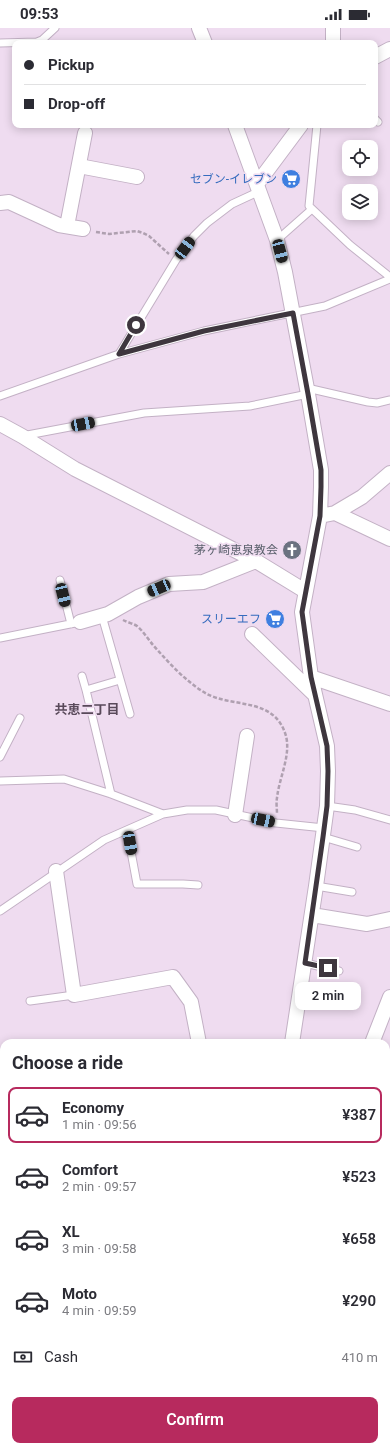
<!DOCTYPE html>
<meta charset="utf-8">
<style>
:root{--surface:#fff;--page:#f2f2f3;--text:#2b2b33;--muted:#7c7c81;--line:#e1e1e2;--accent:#b72a5e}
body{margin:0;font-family:Roboto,"Noto Sans JP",sans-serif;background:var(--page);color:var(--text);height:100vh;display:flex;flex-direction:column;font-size:15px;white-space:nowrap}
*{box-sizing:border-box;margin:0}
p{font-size:13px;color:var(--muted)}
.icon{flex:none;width:22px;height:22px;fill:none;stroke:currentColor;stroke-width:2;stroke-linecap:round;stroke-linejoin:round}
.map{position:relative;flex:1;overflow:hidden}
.sheet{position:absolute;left:0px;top:1011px;width:390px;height:412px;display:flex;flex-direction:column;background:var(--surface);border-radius:12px 12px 0 0;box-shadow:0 2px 10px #0003}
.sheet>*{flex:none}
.banner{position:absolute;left:12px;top:12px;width:366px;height:88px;border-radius:8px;box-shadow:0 2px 10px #0003;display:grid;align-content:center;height:88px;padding:0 12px;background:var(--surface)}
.tools{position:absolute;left:342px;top:112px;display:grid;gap:8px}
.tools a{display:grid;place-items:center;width:36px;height:36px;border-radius:8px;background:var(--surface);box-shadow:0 2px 10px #0003;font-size:20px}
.end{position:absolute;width:18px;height:18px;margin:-9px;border:5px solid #3e363e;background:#fff;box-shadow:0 0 0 2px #fff}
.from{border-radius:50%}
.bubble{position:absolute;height:28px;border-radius:8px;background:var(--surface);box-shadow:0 2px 10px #0003;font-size:13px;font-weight:600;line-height:28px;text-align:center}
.car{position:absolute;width:12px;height:24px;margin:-12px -6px;border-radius:5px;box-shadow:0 0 3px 1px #0007;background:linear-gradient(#222 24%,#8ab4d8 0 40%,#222 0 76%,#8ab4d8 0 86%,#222 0)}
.banner b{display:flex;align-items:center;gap:14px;height:38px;font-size:15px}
.banner b+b{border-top:1px solid var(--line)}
.banner i{width:10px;height:10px;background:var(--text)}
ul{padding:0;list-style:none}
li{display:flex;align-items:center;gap:12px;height:56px;margin:0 8px 6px;padding:0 4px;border:2px solid transparent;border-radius:8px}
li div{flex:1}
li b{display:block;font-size:15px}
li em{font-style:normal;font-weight:600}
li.on{border-color:var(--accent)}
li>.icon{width:36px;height:36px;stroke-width:1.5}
h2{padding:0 12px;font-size:18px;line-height:48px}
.pay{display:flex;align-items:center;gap:10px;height:44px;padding:0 12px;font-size:15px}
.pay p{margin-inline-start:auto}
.cta{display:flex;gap:8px;margin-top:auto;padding:8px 12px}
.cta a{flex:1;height:46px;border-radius:8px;background:var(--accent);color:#fff;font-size:16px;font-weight:600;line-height:46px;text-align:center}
.status{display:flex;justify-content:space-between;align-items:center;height:28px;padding:0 20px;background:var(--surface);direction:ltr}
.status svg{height:11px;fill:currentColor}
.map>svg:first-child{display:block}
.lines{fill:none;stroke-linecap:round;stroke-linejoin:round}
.lane-casing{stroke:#c3b1c5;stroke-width:9}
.street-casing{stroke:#c3b1c5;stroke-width:16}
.secondary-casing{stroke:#c3b1c5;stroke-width:21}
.path{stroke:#afa0b0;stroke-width:2.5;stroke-dasharray:4 2;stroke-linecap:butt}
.lane{stroke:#fff;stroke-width:7}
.street{stroke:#fff;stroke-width:14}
.secondary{stroke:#feece7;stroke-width:19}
.route{stroke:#3e363e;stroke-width:5}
.labels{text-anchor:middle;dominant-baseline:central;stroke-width:3;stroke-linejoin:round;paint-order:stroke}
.shop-label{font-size:12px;fill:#366cbe;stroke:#efdcf0;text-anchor:end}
.worship-label{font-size:12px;fill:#5b616d;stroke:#efdcf0;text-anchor:end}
.neighbourhood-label{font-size:13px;font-weight:bold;fill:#59495a;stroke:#efdcf0}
</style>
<div class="status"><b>09:53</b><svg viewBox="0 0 49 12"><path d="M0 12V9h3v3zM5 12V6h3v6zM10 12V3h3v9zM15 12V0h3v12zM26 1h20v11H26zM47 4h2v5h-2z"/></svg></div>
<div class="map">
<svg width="390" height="1423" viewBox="0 0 390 1423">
<rect width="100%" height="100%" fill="#efdcf0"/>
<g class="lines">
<g class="lane-casing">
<path id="lane" d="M0 15 37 14 42 12 55 0
M375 91 378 94
M317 97 309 178 350 217 390 249
M277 212 312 181
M119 326 176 232 194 208 207 195 232 176 260 163
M307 360 368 374 377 375 390 372
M0 368 119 326 204 303 325 278 390 251
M22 408 144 385 250 378 308 366
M60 552 71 596
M102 588 130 686
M0 610 80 594
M82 648 86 662
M0 729 20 690
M0 753 64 751 111 766 163 786
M111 766 86 662 120 652
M327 778 355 782 390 792
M127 802 137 856H183L198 857
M323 809 357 819
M316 858 352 864
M0 883 104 812 163 786 187 782H216L276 795 324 800
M305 935 339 943
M301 963 334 972
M30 973 74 967
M0 1045 4 1047
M294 1423 298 1419"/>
</g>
<g class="street-casing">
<path id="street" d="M199 0 205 15
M333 0V15
M375 29 390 21
M235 97 277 212 285 244 308 366 321 442V459L320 488 302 584 311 649 327 718 328 743 327 778 316 858 292 1015
M79 138 137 149
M257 156 301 97
M0 175 9 174 59 197 83 201
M67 198 85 105
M0 396 22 408 75 441 256 533 305 563
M335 485 390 511
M320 488 335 485 362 469 390 445
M80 594 108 586 138 569 169 556 203 554 256 533
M252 606 315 667
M311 649 390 676
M235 787 247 708
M56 843 74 967 173 949 191 974 199 1015
M312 887 367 896 390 891
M372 1015 390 969
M386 1041 390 1042
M0 1192H4
M386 1245 387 1246
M266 1419 269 1423
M98 1423 100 1419
M224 1423V1419"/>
</g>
<g class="secondary-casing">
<path id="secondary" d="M0 1107 4 1109"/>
</g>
<path class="path" d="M96 204 109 206 137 203 143 205 149 208 169 226
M123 592C127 594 134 596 137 598 143 603 148 611 153 617 169 635 186 654 207 666 234 680 275 669 286 708 291 728 279 750 277 770 276 775 277 781 277 786
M386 1170 390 1172"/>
<use href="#lane" class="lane"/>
<use href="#street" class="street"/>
<use href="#secondary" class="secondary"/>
</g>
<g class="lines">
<path class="route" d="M136 297 119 326 204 303 293 285 308 366 321 442V459L320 488 302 584 311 649 327 718 328 743 327 778 323 809 305 935 328 940"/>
</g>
<defs>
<g id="supermarket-disc" transform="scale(1)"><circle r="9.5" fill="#3f7fe0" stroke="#efdcf0"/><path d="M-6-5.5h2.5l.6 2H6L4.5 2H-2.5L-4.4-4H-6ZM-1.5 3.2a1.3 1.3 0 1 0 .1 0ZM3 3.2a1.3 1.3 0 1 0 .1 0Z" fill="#fff"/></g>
<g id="church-disc" transform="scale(1)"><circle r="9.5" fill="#6b7280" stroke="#efdcf0"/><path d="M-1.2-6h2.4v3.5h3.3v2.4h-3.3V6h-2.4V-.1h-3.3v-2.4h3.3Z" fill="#fff"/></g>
</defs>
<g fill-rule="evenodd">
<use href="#supermarket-disc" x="291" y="151"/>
<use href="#church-disc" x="292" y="522"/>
<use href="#supermarket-disc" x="275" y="591"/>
</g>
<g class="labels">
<g class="shop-label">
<text x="277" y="151">セブン-イレブン</text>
<text x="261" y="591">スリーエフ</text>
</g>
<g class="worship-label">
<text x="278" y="522">茅ヶ崎恵泉教会</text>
</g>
<g class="neighbourhood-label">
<text x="87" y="681">共恵二丁目</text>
</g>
</g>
</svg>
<div class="tools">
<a><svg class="icon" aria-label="locate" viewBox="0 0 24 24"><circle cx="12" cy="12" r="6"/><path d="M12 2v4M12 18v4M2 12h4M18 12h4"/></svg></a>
<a><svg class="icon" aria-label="layers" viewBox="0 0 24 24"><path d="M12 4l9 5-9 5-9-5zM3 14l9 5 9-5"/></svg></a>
</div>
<i class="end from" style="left:136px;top:297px"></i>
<i class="end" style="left:328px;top:940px"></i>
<div class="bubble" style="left:295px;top:954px;width:66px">2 min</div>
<i class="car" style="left:185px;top:220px;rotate:37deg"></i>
<i class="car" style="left:280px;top:223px;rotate:165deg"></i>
<i class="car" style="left:83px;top:396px;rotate:79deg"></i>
<i class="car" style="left:159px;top:560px;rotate:247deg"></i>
<i class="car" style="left:63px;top:567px;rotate:166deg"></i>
<i class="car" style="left:263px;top:792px;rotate:102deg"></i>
<i class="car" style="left:130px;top:815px;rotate:170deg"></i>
<div class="banner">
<b><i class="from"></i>Pickup</b>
<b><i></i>Drop-off</b>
</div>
<section class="sheet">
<h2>Choose a ride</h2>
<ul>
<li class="on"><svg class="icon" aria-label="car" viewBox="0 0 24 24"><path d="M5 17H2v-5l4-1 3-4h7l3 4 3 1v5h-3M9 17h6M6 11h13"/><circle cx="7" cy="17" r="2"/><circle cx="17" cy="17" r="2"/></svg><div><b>Economy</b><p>1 min · 09:56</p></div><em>¥387</em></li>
<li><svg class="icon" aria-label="car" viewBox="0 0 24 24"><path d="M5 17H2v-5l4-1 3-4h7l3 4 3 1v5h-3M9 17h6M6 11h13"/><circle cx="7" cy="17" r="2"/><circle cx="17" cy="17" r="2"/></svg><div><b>Comfort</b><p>2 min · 09:57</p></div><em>¥523</em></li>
<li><svg class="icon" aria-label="car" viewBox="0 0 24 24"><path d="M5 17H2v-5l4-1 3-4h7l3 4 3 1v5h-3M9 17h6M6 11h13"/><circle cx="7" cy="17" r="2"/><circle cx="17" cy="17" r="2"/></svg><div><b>XL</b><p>3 min · 09:58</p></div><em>¥658</em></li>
<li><svg class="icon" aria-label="car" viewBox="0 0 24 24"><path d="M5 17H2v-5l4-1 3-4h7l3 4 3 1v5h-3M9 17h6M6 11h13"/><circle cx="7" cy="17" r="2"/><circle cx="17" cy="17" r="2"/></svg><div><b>Moto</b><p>4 min · 09:59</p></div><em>¥290</em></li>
</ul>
<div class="pay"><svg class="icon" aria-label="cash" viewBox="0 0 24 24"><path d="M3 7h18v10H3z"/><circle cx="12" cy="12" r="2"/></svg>Cash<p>410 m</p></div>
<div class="cta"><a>Confirm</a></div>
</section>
</div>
